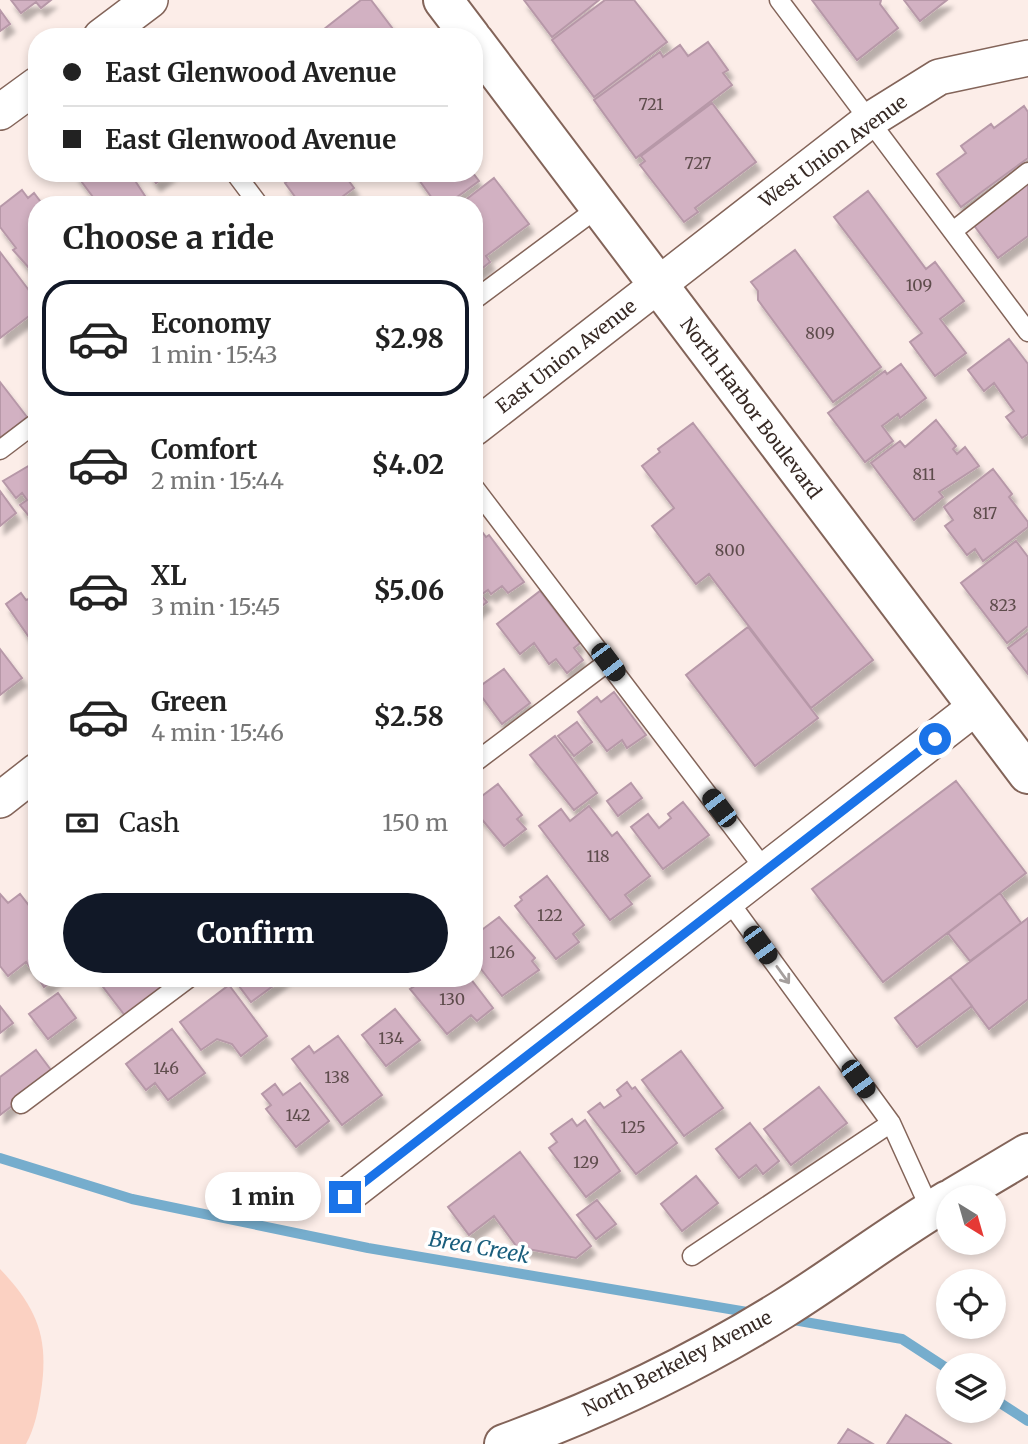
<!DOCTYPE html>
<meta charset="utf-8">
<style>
:root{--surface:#fff;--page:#f6f6f6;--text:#222;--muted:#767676;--line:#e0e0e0;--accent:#111827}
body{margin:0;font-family:Merriweather,serif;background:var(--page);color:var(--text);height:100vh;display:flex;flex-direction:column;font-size:26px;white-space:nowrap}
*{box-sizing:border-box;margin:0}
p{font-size:23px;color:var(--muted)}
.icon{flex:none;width:38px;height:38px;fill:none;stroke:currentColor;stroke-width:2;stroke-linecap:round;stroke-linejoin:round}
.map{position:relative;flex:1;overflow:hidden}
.drawer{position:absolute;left:28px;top:196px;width:455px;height:791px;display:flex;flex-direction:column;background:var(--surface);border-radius:28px;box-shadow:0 4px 10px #0003}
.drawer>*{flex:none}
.hud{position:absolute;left:28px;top:28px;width:455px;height:154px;border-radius:28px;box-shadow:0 4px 10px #0003;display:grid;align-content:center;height:154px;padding:0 35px;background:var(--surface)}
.needle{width:46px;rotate:143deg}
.tools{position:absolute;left:936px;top:1185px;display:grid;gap:14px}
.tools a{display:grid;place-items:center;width:70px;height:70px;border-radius:50%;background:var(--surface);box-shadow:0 4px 10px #0003;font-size:35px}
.end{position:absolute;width:32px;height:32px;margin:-16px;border:9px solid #1a73e8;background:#fff;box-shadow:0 0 0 4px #fff}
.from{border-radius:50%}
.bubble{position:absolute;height:49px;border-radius:24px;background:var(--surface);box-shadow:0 4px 10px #0003;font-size:23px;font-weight:800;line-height:49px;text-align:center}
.car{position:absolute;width:21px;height:42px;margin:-21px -10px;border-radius:9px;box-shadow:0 0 5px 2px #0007;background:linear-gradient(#222 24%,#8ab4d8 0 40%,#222 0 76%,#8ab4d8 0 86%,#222 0)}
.hud b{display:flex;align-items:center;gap:24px;height:66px;font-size:26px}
.hud b+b{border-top:2px solid var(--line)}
.hud i{width:18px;height:18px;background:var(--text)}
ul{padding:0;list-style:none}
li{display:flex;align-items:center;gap:21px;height:116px;margin:0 14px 10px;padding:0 21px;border:4px solid transparent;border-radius:28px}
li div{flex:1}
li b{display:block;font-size:26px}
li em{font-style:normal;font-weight:800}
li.current{border-color:var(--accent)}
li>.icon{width:63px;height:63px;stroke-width:1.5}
h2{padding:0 35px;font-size:32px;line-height:84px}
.pay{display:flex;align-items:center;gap:18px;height:77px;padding:0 35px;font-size:26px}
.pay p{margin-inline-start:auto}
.action{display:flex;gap:14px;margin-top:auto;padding:14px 35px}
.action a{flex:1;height:80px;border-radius:42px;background:var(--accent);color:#fff;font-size:28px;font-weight:800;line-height:80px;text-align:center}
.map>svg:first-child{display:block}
.garden{fill:#fbd1c2}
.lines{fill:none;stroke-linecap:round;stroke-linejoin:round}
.stream{stroke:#76adcd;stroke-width:10}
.building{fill:#d2b1c2;stroke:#b798a8;stroke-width:2;filter:url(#shadow)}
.service-casing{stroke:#836459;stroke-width:21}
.minor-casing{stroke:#836459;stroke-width:38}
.tertiary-casing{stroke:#836459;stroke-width:42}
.primary-casing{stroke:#836459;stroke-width:42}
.service{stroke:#fff;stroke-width:18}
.minor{stroke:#fff;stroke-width:35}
.tertiary{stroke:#fff;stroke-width:38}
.primary{stroke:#fff;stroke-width:38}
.oneway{stroke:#a59f9d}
.route{stroke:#1a73e8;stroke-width:9}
.labels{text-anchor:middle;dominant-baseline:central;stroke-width:7;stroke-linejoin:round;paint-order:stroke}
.number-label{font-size:16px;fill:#5e4c4c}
.street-label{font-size:19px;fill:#372a25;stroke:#fff}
.water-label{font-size:21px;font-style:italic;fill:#1a5e7d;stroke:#fff}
</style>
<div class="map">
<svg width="1028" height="1444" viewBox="0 0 1028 1444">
<defs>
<filter id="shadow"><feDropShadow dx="4.5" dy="8" stdDeviation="2" flood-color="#0004"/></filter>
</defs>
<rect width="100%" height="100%" fill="#fcede8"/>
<path class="garden" d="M0 1269C38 1309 49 1338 41 1392 38 1411 35 1427 26 1444H0Z"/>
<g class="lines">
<path class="stream" d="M0 1158 132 1199 368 1248 753 1313
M788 1319 902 1339 948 1369
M994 1399 1028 1421"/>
</g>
<path class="building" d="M11 0H51L41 8 36 2 21 13Z
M361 0H371L399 37H314Z
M524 0H599L552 37Z
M605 0H634L667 42 594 97 552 40Z
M812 0H881L880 4 898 28 857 60Z
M904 0H947L920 21Z
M0 10 10 24 0 31Z
M708 42 728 70 723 73 732 85 636 158 594 100 660 52 663 57 680 45 688 56Z
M712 103 756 162 695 208 698 212 684 222 640 165 645 161 641 156Z
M1024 106 1028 112V158L961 207 937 174 966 153 961 146 991 124 994 128Z
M75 173H130L147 199 139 205H99Z
M149 173H170L156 183Z
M298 173H343L354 188 331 205H301L285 183Z
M414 173H473L479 181 446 205H437Z
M494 178 529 224 486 256 490 262 474 275V205H459Z
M1028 183V236L998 258 973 224Z
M22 190 28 198 34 193 43 205H37V277L13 250 16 248 0 227V207Z
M868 191 926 269 935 262 964 301 940 319 966 353 935 376 910 342 922 333 834 217Z
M795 250 881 367 833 402 758 300V291L751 282Z
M0 252 37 301V310L0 338Z
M1009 339 1028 364V434L1022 438 1006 417 1014 411 994 383 984 391 968 370Z
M901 364 926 398 900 418 898 414 882 426 893 441 865 462 828 413 885 371 887 374Z
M0 382 27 417 0 439Z
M936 420 956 446 953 449 957 454 965 447 979 466 939 492 943 497 914 520 871 463 900 441 905 447Z
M693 423 873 660 811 708 709 574 696 584 652 526 674 508 642 466 660 452 658 449Z
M37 461V526L20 505 27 500 22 493 16 498 3 481Z
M993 469 1012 494 1009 497 1028 522V527L983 561 975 549 967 555 945 526 953 520 944 507Z
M0 491 16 513 0 526Z
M480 529 486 537 489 535 524 582 508 593 502 586 491 594 488 590 481 595 487 602 474 612V534Z
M1016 541 1028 557V626L1007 643 961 583Z
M540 591 580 643 574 648 583 660 567 673 556 659 549 664 534 643 520 654 497 624Z
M21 593 26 600 37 596V649L6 604Z
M748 627 818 718 755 766 686 675Z
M1028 633V674L1008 648Z
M0 649 22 678 0 695Z
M504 669 530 703 502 724 476 689Z
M614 692 646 735 627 748 622 740 607 751 578 712 597 697 601 702Z
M577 722 592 742 574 756 558 736Z
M555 736 597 793 574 810 530 755Z
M956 781 1026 873 883 982 812 889Z
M631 783 642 798 618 816 607 801Z
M498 784 522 815 517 819 526 829 504 846 474 810V802Z
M683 802 709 835 663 869 631 827 648 814 659 828 671 818 668 814Z
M589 806 612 836 617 832 650 876 625 895 632 904 610 920 539 826 561 809 570 821Z
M547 876 584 925 573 934 579 942 556 959 515 906 522 900 520 897Z
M1000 893 1021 923 970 961 948 933Z
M0 894 8 903 20 894 37 916V977L26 962 8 976 0 966Z
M499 917 535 958 532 961 539 970 502 996 474 960 475 935Z
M1028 918V999L989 1029 950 977Z
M950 977 972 1006 917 1047 895 1018Z
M38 978H56L44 987Z
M173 978 126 1017 97 979 98 978Z
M233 978H284L251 1002Z
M414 978H470L493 1008 477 1021 471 1015 447 1034 410 989 418 984Z
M229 985 267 1036 241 1056 232 1044 217 1039 201 1050 180 1022Z
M58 993 76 1018 48 1039 29 1014Z
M0 1006 13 1023 0 1033Z
M395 1009 420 1040 386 1066 362 1035Z
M172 1029 205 1073 168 1100 155 1083 146 1090 126 1064Z
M338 1036 382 1095 342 1125 292 1059 309 1046 314 1053Z
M36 1050 54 1074 0 1115V1077Z
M681 1051 723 1108 684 1136 642 1080Z
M627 1082 632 1089 635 1087 677 1143 636 1174 588 1112 600 1103 604 1108 621 1096 617 1090Z
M300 1083 329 1121 296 1147 266 1109 271 1105 262 1094 275 1084 283 1095Z
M819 1087 847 1123 791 1165 764 1129Z
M572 1119 577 1126 585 1120 620 1171 586 1197 549 1148 557 1142 551 1134Z
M750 1123 779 1161 763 1174 756 1165 739 1178 716 1149Z
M520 1152 591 1246 576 1258 517 1247 494 1216 469 1235 448 1207Z
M696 1176 718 1203 682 1231 661 1204Z
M597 1200 616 1224 596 1239 577 1215Z
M906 1415 951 1444H887Z
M848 1429 873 1444H838Z"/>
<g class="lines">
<g class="service-casing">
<path id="service" d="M779 0 1028 332
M235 173 259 205
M953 231 1028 172
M474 300 599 207
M0 450 37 422
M474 487 766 871
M474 763 608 662
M728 900 891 1123
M21 1104 189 978
M692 1256 891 1123 931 1211"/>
</g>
<g class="minor-casing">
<path id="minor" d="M101 37 150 0
M0 112 37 85
M474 428 870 120 939 77 1028 58
M0 800 37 771
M345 1197 977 706"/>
</g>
<g class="tertiary-casing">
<path id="tertiary" d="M954 1197 1028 1153
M504 1444C600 1409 696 1363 783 1309 839 1274 891 1234 948 1200"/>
</g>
<g class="primary-casing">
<path id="primary" d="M443 0 471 37
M474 41 1028 774"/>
</g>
<use href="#service" class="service"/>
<use href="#minor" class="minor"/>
<use href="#tertiary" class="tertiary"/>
<use href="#primary" class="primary"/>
</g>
<defs><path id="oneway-shaft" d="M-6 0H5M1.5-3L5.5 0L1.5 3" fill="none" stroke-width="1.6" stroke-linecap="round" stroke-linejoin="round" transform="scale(1.75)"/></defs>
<use class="oneway" href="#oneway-shaft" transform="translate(783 975) rotate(54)"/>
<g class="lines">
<path class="route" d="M345 1197 935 739"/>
</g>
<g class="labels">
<g class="number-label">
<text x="651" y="104">721</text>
<text x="698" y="163">727</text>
<text x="919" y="285">109</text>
<text x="820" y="333">809</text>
<text x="924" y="474">811</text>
<text x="985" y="513">817</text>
<text x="730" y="550">800</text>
<text x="1003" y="605">823</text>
<text x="598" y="856">118</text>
<text x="550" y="915">122</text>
<text x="502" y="952">126</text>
<text x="452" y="999">130</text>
<text x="391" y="1038">134</text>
<text x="166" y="1068">146</text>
<text x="337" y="1077">138</text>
<text x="298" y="1115">142</text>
<text x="633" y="1127">125</text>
<text x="586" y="1162">129</text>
</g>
<g class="street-label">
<text transform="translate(833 151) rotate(-36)">West Union Avenue</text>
<text transform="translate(566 356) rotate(-38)">East Union Avenue</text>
<text transform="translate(751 408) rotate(53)">North Harbor Boulevard</text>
<text transform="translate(677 1363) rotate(-27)">North Berkeley Avenue</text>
</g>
<g class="water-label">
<text transform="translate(479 1247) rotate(10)">Brea Creek</text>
</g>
</g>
</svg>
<div class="tools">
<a><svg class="needle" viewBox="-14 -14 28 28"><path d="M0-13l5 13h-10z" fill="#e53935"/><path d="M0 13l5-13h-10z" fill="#767676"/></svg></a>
<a><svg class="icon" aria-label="locate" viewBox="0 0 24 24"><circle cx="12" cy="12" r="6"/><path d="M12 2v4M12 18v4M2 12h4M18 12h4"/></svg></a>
<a><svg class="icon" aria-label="layers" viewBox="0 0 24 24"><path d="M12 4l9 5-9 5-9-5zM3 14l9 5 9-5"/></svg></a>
</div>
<i class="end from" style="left:935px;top:739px"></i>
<i class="end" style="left:345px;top:1197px"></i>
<div class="bubble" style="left:205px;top:1172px;width:116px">1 min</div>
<i class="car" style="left:608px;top:662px;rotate:143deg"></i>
<i class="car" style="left:719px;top:808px;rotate:323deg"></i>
<i class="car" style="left:760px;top:945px;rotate:144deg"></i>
<i class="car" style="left:858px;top:1079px;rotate:144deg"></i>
<div class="hud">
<b><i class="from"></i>East Glenwood Avenue</b>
<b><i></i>East Glenwood Avenue</b>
</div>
<section class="drawer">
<h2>Choose a ride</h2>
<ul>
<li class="current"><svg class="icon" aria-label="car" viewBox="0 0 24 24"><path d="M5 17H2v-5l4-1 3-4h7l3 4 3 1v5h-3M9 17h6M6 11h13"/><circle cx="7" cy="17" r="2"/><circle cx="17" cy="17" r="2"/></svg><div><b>Economy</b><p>1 min · 15:43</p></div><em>$2.98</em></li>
<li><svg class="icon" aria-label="car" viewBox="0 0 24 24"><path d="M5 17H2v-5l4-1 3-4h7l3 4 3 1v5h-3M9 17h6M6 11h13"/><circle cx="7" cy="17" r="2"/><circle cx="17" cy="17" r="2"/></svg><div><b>Comfort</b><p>2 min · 15:44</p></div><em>$4.02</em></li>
<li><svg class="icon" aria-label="car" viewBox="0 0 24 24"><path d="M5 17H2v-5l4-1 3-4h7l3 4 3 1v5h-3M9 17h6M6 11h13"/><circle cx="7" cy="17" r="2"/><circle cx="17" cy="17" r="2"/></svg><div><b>XL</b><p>3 min · 15:45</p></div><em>$5.06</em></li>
<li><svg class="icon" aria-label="car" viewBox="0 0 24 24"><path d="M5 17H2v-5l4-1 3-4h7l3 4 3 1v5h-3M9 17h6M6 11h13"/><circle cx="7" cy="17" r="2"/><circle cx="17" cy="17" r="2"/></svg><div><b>Green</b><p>4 min · 15:46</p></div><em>$2.58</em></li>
</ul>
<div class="pay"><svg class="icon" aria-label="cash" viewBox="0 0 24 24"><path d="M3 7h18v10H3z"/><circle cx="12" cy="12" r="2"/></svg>Cash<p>150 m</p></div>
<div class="action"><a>Confirm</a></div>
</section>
</div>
